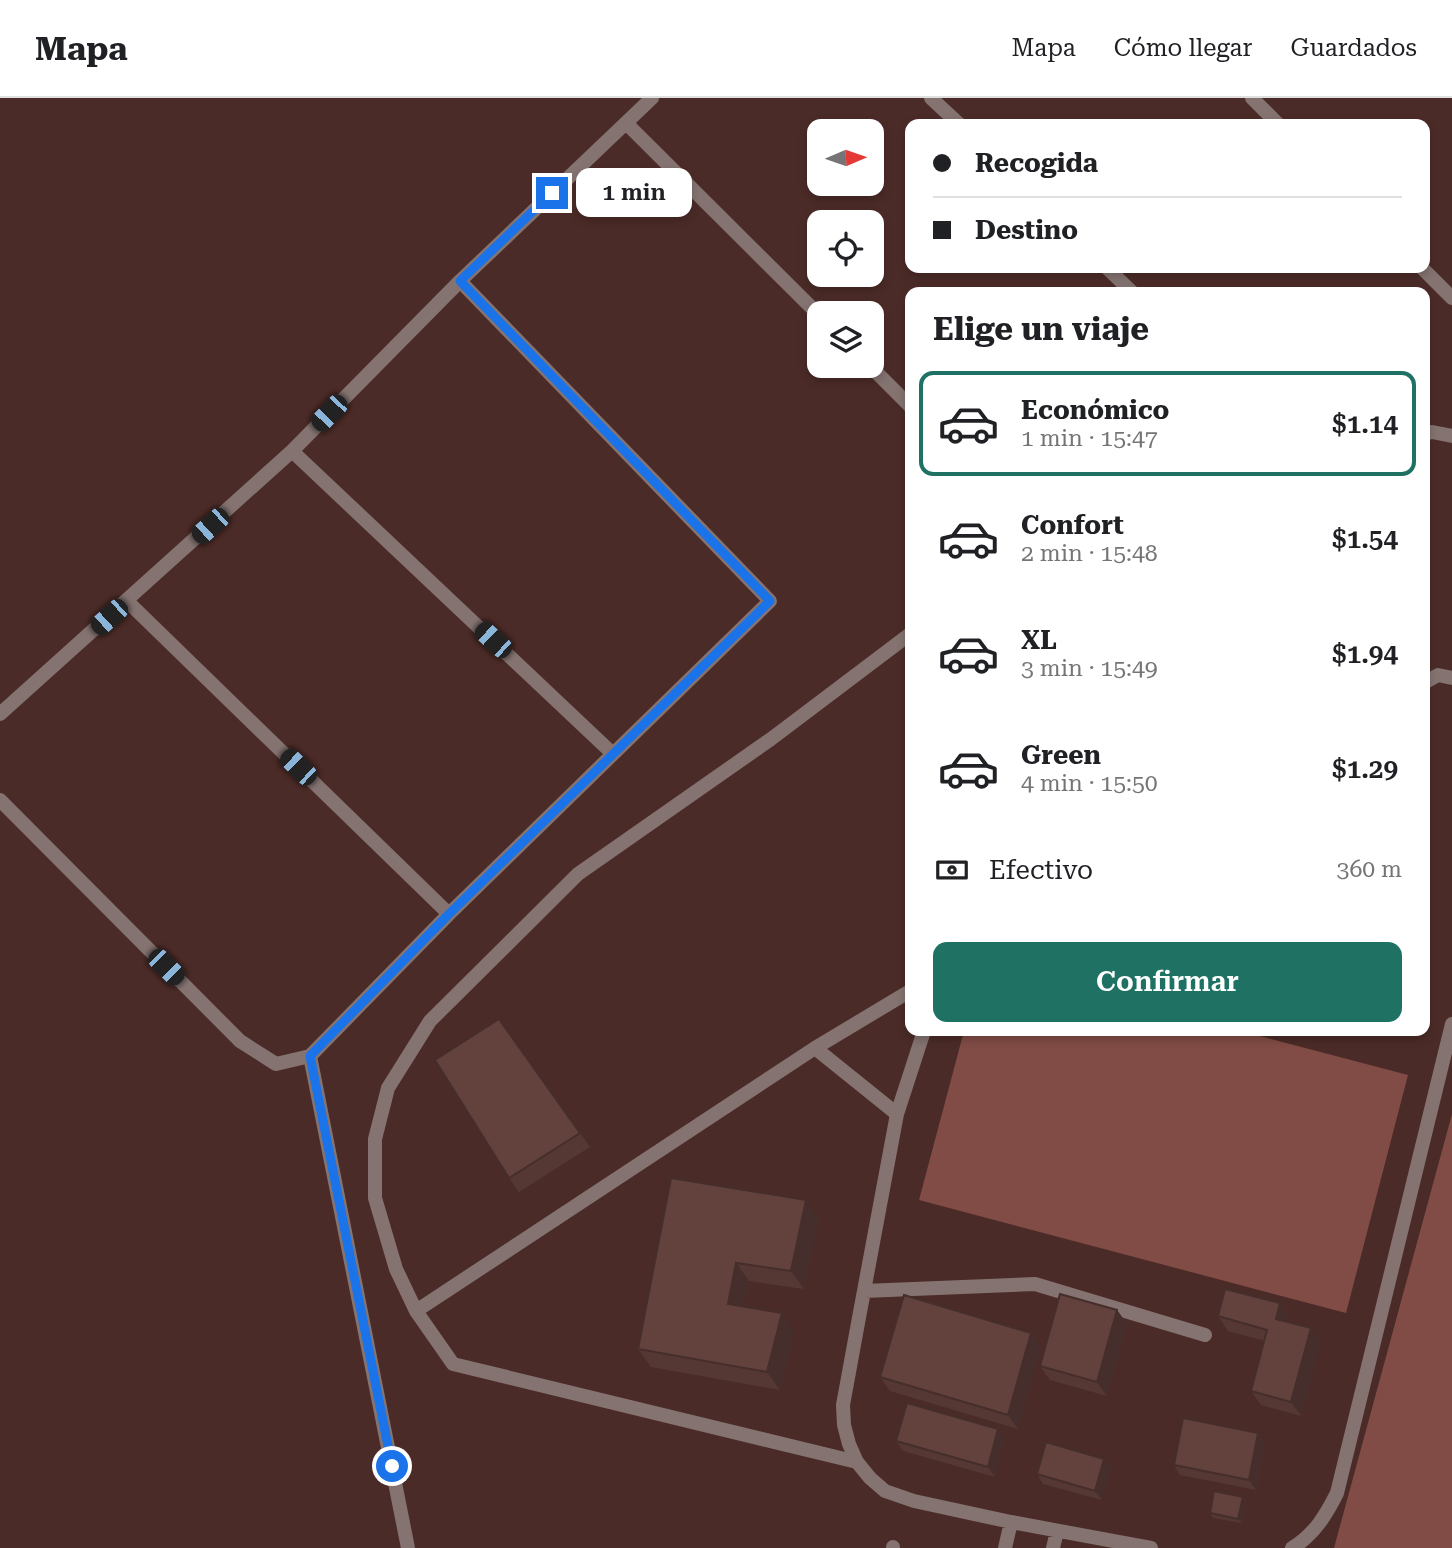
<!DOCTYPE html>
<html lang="es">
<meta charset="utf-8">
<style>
:root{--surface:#fff;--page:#f6f6f6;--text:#202124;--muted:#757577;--line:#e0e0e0;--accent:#1f7263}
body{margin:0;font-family:"Roboto Serif",serif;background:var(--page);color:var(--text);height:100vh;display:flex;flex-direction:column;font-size:26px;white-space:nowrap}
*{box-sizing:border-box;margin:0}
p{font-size:23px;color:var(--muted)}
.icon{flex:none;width:38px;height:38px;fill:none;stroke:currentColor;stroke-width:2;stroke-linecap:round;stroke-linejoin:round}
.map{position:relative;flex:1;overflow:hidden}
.panel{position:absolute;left:905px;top:189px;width:525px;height:749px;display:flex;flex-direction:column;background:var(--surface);border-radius:14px;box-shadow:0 4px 10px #0003}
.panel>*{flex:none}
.top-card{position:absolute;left:905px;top:21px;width:525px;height:154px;border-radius:14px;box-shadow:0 4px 10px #0003;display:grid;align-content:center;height:154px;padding:0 28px;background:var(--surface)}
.needle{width:46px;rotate:88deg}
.fabs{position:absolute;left:807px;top:21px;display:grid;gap:14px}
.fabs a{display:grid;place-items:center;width:77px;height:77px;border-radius:14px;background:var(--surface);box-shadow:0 4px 10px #0003;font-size:35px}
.end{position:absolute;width:32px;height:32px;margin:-16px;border:9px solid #1a73e8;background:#fff;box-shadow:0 0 0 4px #fff}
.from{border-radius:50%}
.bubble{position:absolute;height:49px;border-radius:14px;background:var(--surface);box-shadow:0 4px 10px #0003;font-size:23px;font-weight:600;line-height:49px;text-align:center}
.car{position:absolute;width:21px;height:42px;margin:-21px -10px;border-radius:9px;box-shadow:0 0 5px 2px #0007;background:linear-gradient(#222 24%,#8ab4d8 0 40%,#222 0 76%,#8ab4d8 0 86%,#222 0)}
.top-card b{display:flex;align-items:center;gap:24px;height:66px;font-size:26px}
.top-card b+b{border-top:2px solid var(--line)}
.top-card i{width:18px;height:18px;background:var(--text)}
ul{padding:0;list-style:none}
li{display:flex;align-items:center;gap:21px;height:105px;margin:0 14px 10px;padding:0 14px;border:4px solid transparent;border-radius:14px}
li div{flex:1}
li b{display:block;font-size:26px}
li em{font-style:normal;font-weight:600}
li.selected{border-color:var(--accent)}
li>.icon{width:63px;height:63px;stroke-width:1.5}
h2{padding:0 28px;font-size:32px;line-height:84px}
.pay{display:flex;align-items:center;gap:18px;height:77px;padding:0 28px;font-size:26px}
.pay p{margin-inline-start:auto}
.cta{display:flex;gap:14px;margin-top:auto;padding:14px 28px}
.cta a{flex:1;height:80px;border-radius:14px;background:var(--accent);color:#fff;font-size:28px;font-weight:600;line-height:80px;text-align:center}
header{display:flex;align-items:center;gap:42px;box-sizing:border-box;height:98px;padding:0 35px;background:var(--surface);border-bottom:2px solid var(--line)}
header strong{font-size:33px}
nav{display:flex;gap:38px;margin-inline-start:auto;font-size:24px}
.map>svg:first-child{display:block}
.green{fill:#824c46}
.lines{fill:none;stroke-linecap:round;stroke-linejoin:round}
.minor{stroke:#847371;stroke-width:14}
.wall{fill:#553834}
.shaded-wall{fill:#452e2b}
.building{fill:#63413d;stroke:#452e2b;stroke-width:2}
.route{stroke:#1a73e8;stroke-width:9}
</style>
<header>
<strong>Mapa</strong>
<nav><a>Mapa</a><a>Cómo llegar</a><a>Guardados</a></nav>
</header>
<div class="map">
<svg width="1452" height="1450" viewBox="0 0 1452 1450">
<rect width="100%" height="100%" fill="#4b2b27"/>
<path class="green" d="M964 933H1241L1408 977 1346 1215 919 1102Z
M1452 1016V1450H1334Z"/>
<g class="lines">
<path class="minor" d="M931 0 959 26
M1252 0 1278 26
M626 25 819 217
M1107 170 1132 194
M1422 170 1452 200
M870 268 910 308
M1424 336 1432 334 1452 338
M292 353 613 656
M127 503 449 816
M1424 585 1438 577 1452 580
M0 616 292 353 460 183 652 0
M0 702 240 943 276 966 310 958
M924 933 897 1016 858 1225 843 1307 844 1327 849 1346 857 1364 870 1380 885 1393 914 1403 1011 1424 1151 1450
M815 950 897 1016
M864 1193 1035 1186 1205 1237
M416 1213 396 1171 375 1100V1041L388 990 430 923 578 776 771 641 910 536
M857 1364 453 1266 416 1213 815 950 910 893
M408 1450 310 958 449 816 770 503 460 183
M893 1450V1449
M1005 1450 1011 1424
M1053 1450 1057 1433
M1292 1450C1314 1437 1326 1417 1337 1395L1452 926"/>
</g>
<path class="wall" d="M499 921 590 1049 519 1094 509 1080Z
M671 1080 819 1120 804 1191 749 1183 744 1208 795 1234 780 1292 651 1269 638 1251Z
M1280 1205 1290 1220 1289 1224 1311 1230 1321 1244 1301 1318 1261 1307 1251 1293 1265 1243 1228 1233 1218 1218Z
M1117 1212 1127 1226 1107 1298 1050 1282 1040 1268Z
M1031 1235 1041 1249 1018 1331 890 1293 880 1279Z
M1258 1335 1265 1345 1256 1392 1180 1377 1174 1367Z
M1005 1340 995 1379 903 1353 896 1343Z
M1111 1371 1102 1402 1043 1386 1037 1376Z
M1243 1399 1246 1404 1242 1425 1213 1420 1210 1415Z"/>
<path class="shaded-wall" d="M806 1102 819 1120 804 1191 791 1173Z
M736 1165 749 1183 741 1224 728 1206Z
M1280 1205 1290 1220 1286 1235 1276 1221Z
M1117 1212 1127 1226 1107 1298 1097 1284Z
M782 1215 795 1234 780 1292 767 1274Z
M1311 1230 1321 1244 1301 1318 1291 1304Z
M1031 1235 1041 1249 1018 1331 1008 1317Z
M998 1331 1005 1340 995 1379 988 1369Z
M1258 1335 1265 1345 1256 1392 1249 1382Z
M1104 1361 1111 1371 1102 1402 1095 1393Z
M1243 1399 1246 1404 1242 1425 1238 1421Z"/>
<path class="building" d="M499 921 580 1035 509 1080 435 962Z
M671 1080 806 1102 791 1173 736 1165 728 1206 782 1215 767 1274 638 1251Z
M1225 1191 1280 1205 1276 1221 1311 1230 1291 1304 1251 1293 1267 1232 1218 1218Z
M1060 1196 1117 1212 1097 1284 1040 1268Z
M904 1197 1031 1235 1008 1317 880 1279Z
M907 1305 998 1331 988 1369 896 1343Z
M1183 1320 1258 1335 1249 1382 1174 1367Z
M1046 1344 1104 1361 1095 1393 1037 1376Z
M1214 1393 1243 1399 1238 1421 1210 1415Z"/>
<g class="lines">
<path class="route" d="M392 1368 310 958 449 816 770 503 460 183 552 95"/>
</g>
</svg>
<div class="fabs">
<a><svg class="needle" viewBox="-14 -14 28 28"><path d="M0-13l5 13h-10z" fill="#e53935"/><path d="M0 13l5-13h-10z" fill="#757577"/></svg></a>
<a><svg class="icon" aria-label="locate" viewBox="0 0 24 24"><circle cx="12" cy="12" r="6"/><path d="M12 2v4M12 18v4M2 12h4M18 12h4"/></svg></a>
<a><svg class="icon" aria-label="layers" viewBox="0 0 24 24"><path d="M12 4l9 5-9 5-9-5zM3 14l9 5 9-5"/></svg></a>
</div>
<i class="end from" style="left:392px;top:1368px"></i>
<i class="end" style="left:552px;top:95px"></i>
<div class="bubble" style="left:576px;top:70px;width:116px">1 min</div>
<i class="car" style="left:329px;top:315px;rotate:224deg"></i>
<i class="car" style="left:210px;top:428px;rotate:228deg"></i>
<i class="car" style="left:109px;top:519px;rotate:228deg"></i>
<i class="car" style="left:493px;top:542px;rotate:313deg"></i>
<i class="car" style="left:298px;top:669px;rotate:314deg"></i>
<i class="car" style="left:166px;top:869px;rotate:135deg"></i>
<div class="top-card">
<b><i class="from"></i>Recogida</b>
<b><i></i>Destino</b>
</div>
<section class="panel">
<h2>Elige un viaje</h2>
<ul>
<li class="selected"><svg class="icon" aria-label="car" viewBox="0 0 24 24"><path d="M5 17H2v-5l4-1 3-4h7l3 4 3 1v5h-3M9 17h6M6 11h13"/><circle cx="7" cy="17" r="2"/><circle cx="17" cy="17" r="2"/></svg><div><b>Económico</b><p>1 min · 15:47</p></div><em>$1.14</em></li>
<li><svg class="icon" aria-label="car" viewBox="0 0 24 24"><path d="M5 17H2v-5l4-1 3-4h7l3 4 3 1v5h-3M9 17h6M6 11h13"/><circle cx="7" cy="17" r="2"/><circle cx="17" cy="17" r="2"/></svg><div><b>Confort</b><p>2 min · 15:48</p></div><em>$1.54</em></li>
<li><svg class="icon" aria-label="car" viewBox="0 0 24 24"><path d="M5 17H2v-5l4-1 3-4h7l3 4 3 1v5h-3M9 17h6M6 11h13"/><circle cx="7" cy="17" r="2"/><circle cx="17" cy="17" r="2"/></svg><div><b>XL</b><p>3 min · 15:49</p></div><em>$1.94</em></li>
<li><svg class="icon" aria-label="car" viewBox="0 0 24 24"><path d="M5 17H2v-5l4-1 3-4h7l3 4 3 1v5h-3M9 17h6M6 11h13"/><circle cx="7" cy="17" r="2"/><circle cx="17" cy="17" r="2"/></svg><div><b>Green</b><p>4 min · 15:50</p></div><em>$1.29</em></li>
</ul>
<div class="pay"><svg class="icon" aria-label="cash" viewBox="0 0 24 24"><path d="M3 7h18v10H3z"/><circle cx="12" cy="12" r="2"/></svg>Efectivo<p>360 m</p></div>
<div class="cta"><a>Confirmar</a></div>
</section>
</div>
